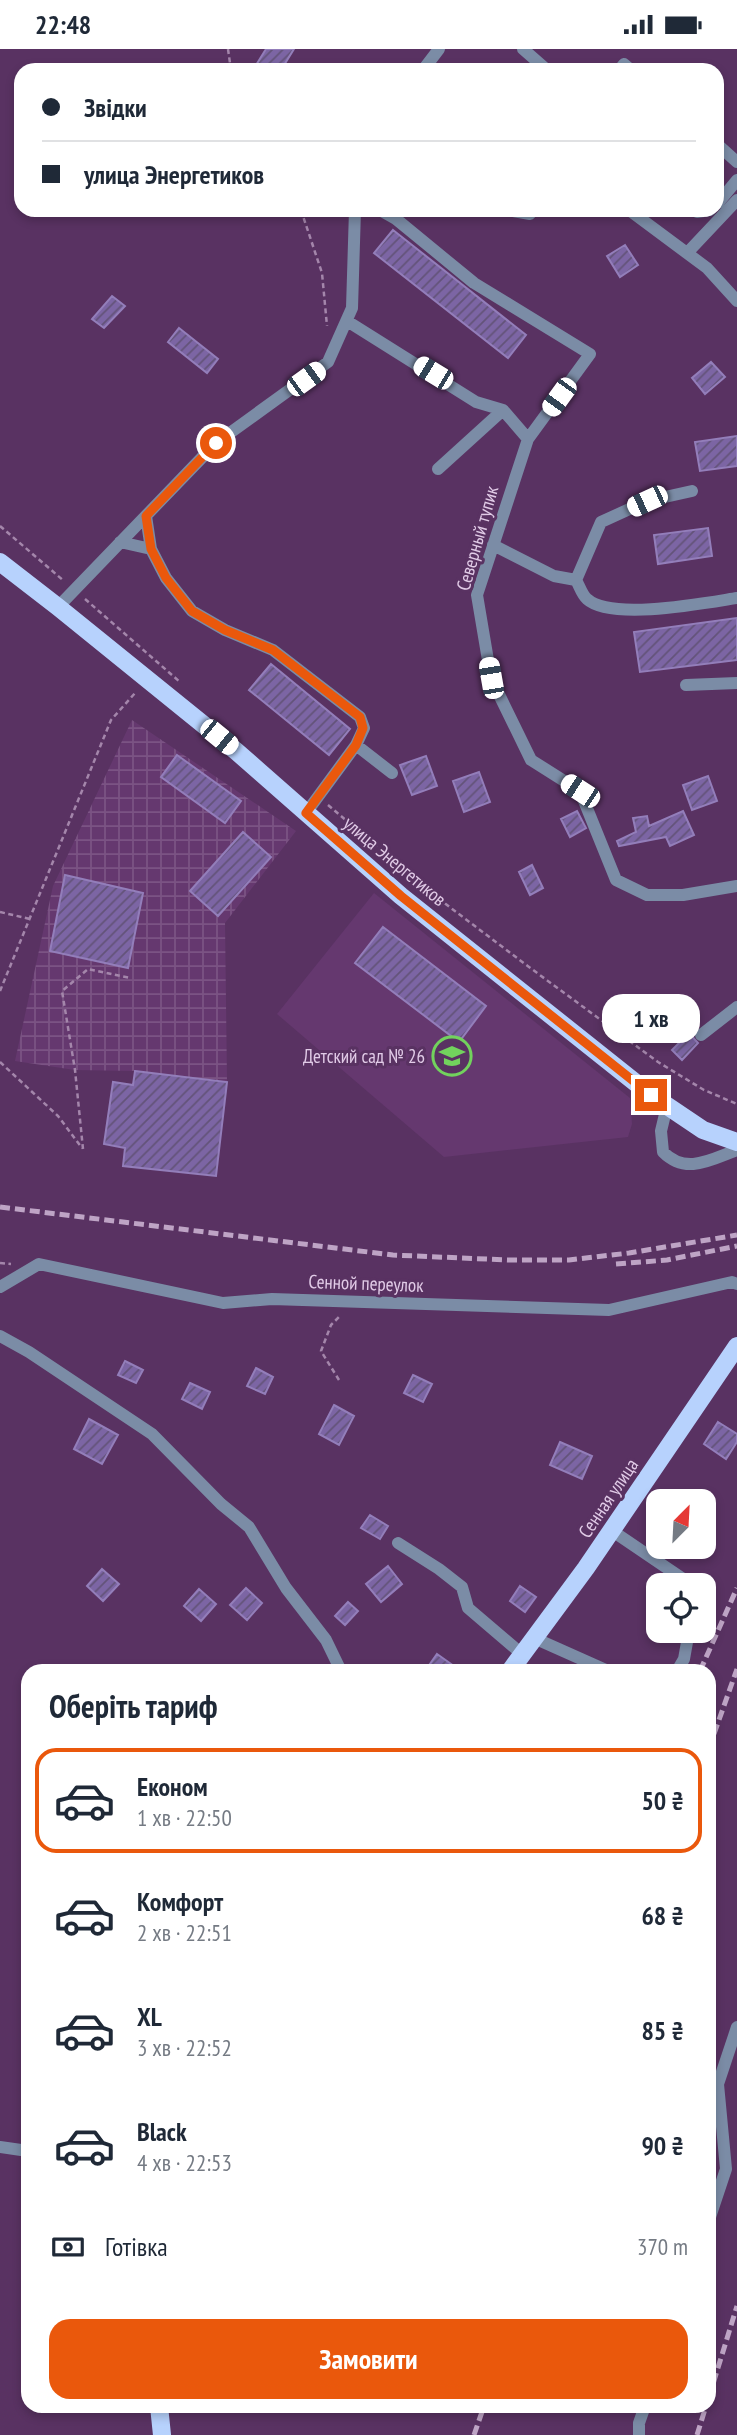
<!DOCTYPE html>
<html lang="uk">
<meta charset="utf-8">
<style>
:root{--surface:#fff;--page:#f2f2f3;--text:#1f2937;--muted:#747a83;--line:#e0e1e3;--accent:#ea580c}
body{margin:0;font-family:"PT Sans Narrow",sans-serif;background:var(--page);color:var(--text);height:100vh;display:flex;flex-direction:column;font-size:26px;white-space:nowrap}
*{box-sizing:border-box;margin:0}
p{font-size:23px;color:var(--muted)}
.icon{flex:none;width:38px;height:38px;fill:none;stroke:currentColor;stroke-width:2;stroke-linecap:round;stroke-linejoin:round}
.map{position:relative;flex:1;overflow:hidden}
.sheet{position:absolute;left:21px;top:1615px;width:695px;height:749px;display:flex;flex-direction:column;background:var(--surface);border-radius:21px;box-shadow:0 4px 10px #0003}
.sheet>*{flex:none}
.top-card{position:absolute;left:14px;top:14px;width:710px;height:154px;border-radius:21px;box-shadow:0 4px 10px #0003;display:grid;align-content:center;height:154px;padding:0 28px;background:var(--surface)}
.needle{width:46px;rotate:24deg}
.buttons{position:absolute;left:646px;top:1440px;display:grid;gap:14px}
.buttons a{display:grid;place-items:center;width:70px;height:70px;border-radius:14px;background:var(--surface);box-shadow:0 4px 10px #0003;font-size:35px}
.end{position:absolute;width:32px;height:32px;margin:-16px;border:9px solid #ea580c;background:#fff;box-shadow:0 0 0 4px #fff}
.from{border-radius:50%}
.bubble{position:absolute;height:49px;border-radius:21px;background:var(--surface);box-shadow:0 4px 10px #0003;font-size:23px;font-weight:800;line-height:49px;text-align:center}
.car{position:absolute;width:21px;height:42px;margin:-21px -10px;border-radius:9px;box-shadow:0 0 5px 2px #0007;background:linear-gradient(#fff 24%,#345 0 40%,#fff 0 76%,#345 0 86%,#fff 0)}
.top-card b{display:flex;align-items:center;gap:24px;height:66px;font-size:26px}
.top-card b+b{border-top:2px solid var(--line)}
.top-card i{width:18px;height:18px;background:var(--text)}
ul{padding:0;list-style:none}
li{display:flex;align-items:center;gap:21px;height:105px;margin:0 14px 10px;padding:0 14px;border:4px solid transparent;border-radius:21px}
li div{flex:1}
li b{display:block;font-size:26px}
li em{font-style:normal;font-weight:800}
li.current{border-color:var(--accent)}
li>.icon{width:63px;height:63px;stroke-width:1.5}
h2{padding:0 28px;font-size:32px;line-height:84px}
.pay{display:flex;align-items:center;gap:18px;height:77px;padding:0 28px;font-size:26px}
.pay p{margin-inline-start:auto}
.primary-button{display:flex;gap:14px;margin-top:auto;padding:14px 28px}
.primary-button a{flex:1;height:80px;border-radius:21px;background:var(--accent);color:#fff;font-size:28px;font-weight:800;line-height:80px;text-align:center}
.status{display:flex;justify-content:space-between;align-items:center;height:49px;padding:0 35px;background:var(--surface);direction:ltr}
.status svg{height:19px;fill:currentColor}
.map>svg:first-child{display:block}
.built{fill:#65386f}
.industrial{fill:url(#industrial-grid)}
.building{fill:url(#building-hatch);stroke:#937eba;stroke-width:2}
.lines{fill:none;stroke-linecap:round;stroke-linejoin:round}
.path{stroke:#a486ab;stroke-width:2.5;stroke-dasharray:5 3.5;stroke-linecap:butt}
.minor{stroke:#7b8ca6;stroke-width:12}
.major{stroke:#b7d2fd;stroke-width:18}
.rail{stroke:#bea4c5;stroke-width:5;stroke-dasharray:10 5;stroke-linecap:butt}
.route{stroke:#ea580c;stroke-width:9}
.labels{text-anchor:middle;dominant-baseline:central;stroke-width:6;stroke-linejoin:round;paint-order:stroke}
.street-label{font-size:19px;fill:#e1cbe7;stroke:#593262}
.poi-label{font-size:19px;fill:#e1cbe7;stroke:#593262;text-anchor:end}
</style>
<div class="status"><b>22:48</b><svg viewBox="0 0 49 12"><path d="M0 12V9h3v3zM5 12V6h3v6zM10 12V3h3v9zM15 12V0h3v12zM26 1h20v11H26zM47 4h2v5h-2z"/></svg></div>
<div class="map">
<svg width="737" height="2386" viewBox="0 0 737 2386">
<defs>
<pattern id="industrial-grid" width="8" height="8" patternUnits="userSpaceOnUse" patternTransform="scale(1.75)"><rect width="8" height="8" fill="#65386f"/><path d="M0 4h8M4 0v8" fill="none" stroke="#7b5384"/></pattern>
<pattern id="building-hatch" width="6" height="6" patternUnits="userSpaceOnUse" patternTransform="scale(1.75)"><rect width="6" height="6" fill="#7c65a4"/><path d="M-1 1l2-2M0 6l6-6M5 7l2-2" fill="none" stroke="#635379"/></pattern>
</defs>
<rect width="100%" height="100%" fill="#593262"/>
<path class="built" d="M374 844 630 1049 632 1075 628 1088 444 1108 277 965Z"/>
<path class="industrial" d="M132 671 296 782 225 874 227 1033 135 1022 75 1021 15 1012 53 837Z"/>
<path class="building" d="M266 0H294L281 21H253Z
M393 181 526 286 508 309 374 204Z
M625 196 638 216 620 228 607 207Z
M112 247 125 257 104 279 92 270Z
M179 279 218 310 207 324 168 293Z
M711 313 725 328 705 345 692 329Z
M737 387V417L700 422 695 393Z
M708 479 712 507 658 515 654 486Z
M737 569V611L640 623 634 583Z
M271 615 350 680 329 706 249 641Z
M177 706 241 752 225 774 161 728Z
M426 707 437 737 412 746 400 716Z
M479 723 490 753 464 763 453 732Z
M708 727 717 752 692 761 683 736Z
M577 762 586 779 570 788 561 770Z
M683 762 694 786 670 797 666 788 619 797 617 792 636 783 633 769 647 767 649 777Z
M243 783 271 808 218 867 190 842Z
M532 816 543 839 530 846 519 823Z
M65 826 143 844 128 919 50 902Z
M383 878 486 957 459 993 355 914Z
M689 984 698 994 682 1011 672 1001Z
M135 1022 227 1033 216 1127 123 1117 125 1099 104 1095 113 1033 133 1036Z
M125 1312 143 1321 136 1334 118 1326Z
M256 1319 273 1328 265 1345 247 1337Z
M413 1326 432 1335 423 1353 404 1344Z
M190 1334 210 1343 202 1360 182 1350Z
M334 1356 354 1367 339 1396 319 1385Z
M89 1370 118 1386 102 1415 74 1400Z
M718 1373 737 1385V1393L726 1410 704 1395Z
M560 1393 592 1407 582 1430 550 1416Z
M370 1466 388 1477 380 1490 361 1479Z
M388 1517 402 1535 381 1553 366 1535Z
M102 1520 119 1535 103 1552 87 1537Z
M520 1537 536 1548 525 1563 510 1552Z
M246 1539 262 1554 247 1571 230 1556Z
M199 1540 216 1555 201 1572 184 1557Z
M348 1553 358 1562 345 1576 335 1567Z
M437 1605 461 1622H425Z"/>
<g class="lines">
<path class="path" d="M228 0 231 21
M301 161 322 224 327 277
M0 477 64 532
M85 550 180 633
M328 756 443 853 529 918 658 1013 704 1041 737 1055
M0 863 30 870
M0 942 111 671 136 643
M0 1013 58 1067 82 1099
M83 1100 75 1021 62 942 88 920 130 929
M0 1214 11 1215
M339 1331 321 1302 331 1276 339 1268"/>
<path class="minor" d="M523 0 547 21
M423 21 439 0
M619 21 624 15 631 21
M718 96 737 113
M718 154 737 131
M380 161 396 170 474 234 590 305 528 390 477 546 491 629 531 711 580 742 616 831 647 846H683L737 837
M507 161 530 165 533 161
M629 161 707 219 737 252
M693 161 697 163 710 161
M688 203 737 151
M347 272 476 353 503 361 528 390
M438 420 503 361
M146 467 151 500 166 529 192 562 225 581 273 601 360 668 364 679 356 696 306 764
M120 493 151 500
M493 496 554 527 576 531C579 536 582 546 587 550 611 572 705 554 737 549
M576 531 601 473 647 452 692 442
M58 558 216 394 328 313 352 259 355 161
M686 636 737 634
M356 696 392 724
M701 986 737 958
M667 1057 661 1082 663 1103C686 1126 710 1111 737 1101
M0 1238 39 1215 223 1254 272 1250 609 1261 732 1233 737 1235
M0 1287 29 1303 152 1385 221 1455 249 1478 286 1539 326 1591 341 1622
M611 1481 692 1536
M398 1494 439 1520 462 1538 468 1559 522 1605
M534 1589 608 1622
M677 1622 684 1610 689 1582
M0 2098 28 2102
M709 2171 726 2120 718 2035 737 1978
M639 2386V2374L645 2357"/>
<path class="major" d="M0 513 58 558 236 702 401 847 651 1046 703 1081 737 1093
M510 1622 586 1519 737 1297
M159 2357 162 2386"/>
<path class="rail" d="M0 1158 393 1206 507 1211H569L629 1204 737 1186
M616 1215 667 1211 737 1197
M700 1622 737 1539
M709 1699 737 1620
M709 2348 737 2257
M474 2386 484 2357
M697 2386 706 2357"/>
</g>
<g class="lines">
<path class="route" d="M216 394 146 467 151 500 166 529 192 562 225 581 273 601 360 668 363 679 356 696 306 764 401 847 651 1046"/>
</g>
<defs>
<g id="school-ring" transform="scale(2.0125)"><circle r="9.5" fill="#593262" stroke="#72d25d" stroke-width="1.5"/><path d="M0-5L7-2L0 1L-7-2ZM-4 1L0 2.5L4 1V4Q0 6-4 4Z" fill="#72d25d"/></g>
</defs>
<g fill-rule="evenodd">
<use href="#school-ring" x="452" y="1007"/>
</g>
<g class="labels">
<g class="street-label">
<text transform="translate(477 489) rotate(-74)">Северный тупик</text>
<text transform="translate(395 812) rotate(40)">улица Энергетиков</text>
<text transform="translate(366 1234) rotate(2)">Сенной переулок</text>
<text transform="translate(608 1449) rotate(-56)">Сенная улица</text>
</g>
<g class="poi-label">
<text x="425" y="1007">Детский сад № 26</text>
</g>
</g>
</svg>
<div class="buttons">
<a><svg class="needle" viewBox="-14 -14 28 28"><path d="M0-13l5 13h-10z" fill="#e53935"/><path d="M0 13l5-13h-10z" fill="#747a83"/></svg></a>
<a><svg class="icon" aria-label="locate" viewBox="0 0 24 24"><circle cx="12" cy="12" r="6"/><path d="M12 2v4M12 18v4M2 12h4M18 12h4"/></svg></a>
</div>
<i class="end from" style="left:216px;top:394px"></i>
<i class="end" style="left:651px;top:1046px"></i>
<div class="bubble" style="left:602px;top:945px;width:98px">1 хв</div>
<i class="car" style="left:433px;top:324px;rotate:301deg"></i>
<i class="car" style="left:306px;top:330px;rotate:54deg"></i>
<i class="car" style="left:559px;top:348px;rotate:216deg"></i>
<i class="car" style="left:647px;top:452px;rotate:245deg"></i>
<i class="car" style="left:491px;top:629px;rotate:350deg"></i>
<i class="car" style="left:219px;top:688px;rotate:129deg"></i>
<i class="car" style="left:580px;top:742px;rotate:303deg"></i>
<div class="top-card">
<b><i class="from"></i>Звідки</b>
<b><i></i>улица Энергетиков</b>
</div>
<section class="sheet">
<h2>Оберіть тариф</h2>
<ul>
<li class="current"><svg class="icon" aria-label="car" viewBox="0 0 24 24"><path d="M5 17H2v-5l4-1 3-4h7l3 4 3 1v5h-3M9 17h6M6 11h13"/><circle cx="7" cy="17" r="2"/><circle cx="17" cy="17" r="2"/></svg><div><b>Економ</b><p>1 хв · 22:50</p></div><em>50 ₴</em></li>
<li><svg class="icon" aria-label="car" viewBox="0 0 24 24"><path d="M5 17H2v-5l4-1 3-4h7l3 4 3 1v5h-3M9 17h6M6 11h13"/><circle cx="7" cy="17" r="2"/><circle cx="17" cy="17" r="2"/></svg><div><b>Комфорт</b><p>2 хв · 22:51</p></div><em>68 ₴</em></li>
<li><svg class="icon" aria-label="car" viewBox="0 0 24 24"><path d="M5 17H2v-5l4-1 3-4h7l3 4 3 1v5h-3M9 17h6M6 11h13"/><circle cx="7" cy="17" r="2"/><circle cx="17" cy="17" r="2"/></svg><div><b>XL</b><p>3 хв · 22:52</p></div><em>85 ₴</em></li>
<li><svg class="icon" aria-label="car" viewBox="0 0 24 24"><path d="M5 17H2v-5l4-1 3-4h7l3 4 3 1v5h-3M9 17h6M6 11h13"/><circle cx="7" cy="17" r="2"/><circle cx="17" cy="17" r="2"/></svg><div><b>Black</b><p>4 хв · 22:53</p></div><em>90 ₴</em></li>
</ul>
<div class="pay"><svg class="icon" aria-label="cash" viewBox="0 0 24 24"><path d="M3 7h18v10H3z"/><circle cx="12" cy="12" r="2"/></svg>Готівка<p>370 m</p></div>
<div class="primary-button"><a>Замовити</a></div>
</section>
</div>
